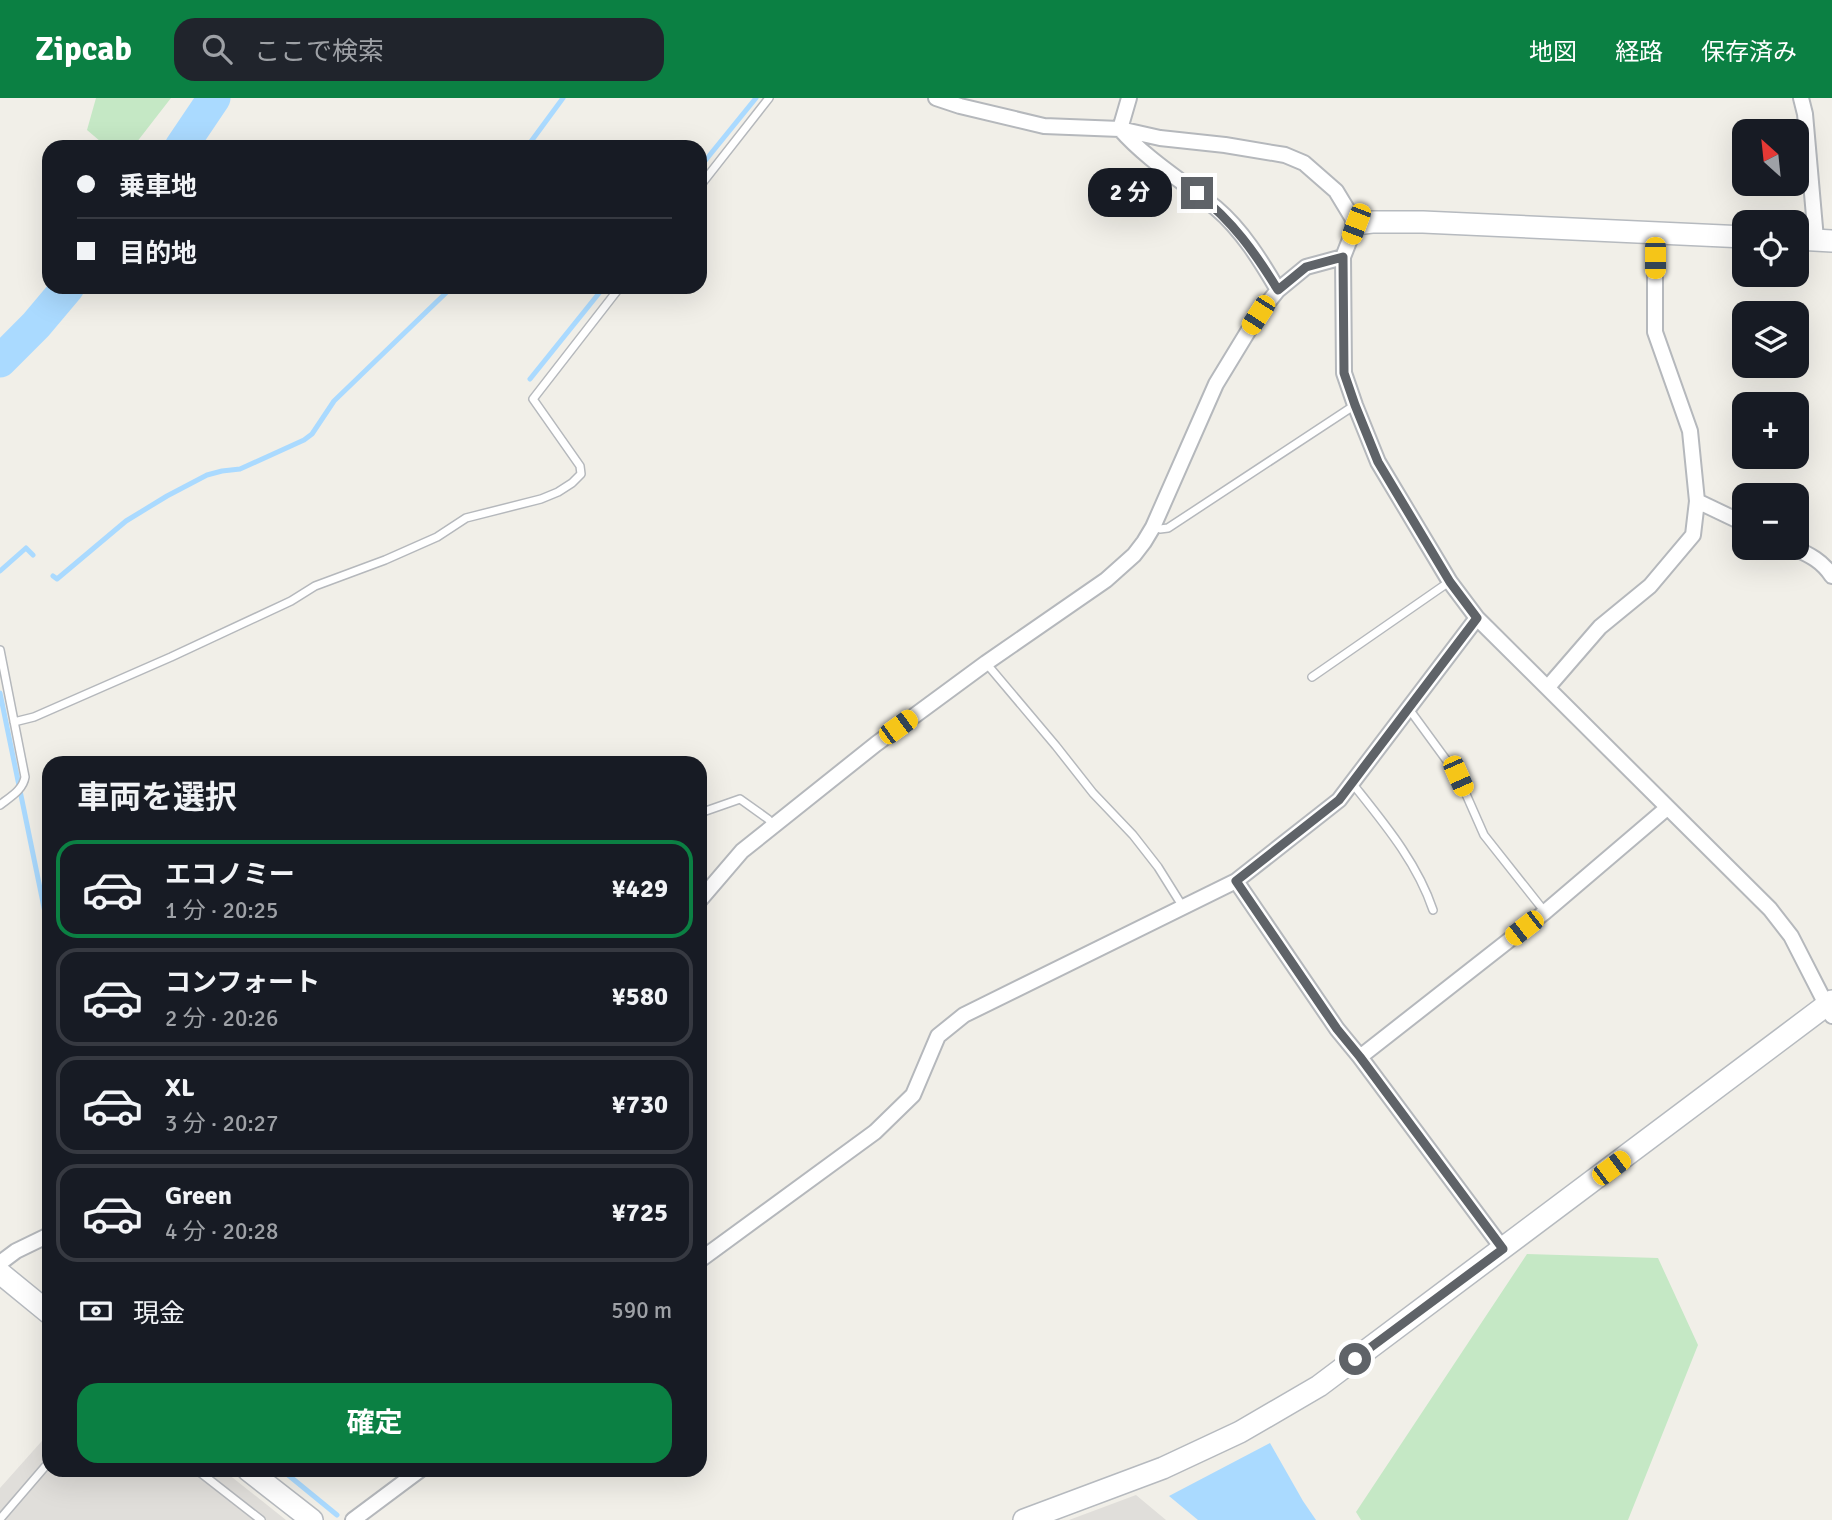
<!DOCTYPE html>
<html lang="ja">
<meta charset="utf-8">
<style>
:root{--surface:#171b24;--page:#20242c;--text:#f1f3f6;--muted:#9ea1a6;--line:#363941;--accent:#0b8043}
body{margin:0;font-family:Signika,"Noto Sans JP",sans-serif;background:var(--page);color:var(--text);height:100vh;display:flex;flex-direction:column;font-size:26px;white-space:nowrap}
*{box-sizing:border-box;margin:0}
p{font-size:23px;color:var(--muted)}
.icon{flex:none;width:38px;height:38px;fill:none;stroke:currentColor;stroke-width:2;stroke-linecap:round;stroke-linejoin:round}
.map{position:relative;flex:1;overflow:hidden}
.sheet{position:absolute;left:42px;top:658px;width:665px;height:721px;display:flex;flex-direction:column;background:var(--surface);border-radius:21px;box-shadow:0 7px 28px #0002}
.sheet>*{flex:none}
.hud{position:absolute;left:42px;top:42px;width:665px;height:154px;border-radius:21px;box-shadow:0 7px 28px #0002;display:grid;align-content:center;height:154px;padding:0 35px;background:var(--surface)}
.needle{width:46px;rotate:333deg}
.tools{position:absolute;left:1732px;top:21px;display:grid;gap:14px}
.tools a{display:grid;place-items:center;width:77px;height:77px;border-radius:14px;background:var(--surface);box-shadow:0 7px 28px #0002;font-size:35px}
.end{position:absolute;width:32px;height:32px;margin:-16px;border:9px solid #5f6368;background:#fff;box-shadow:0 0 0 4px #fff}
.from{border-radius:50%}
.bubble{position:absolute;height:49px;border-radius:21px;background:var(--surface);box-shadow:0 7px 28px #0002;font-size:23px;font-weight:700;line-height:49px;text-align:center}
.car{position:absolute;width:21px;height:42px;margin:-21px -10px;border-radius:9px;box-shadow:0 0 5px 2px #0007;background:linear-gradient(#f5c518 24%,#345 0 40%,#f5c518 0 76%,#345 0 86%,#f5c518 0)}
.hud b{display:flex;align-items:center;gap:24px;height:66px;font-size:26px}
.hud b+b{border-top:2px solid var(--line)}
.hud i{width:18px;height:18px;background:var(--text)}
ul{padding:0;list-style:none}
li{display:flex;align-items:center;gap:21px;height:98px;margin:0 14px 10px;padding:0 21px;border:4px solid var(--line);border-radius:21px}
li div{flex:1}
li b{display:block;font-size:26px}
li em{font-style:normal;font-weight:700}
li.active{border-color:var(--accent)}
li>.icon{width:63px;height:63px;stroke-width:1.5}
h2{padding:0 35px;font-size:32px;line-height:84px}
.pay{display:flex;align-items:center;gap:18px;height:77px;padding:0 35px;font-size:26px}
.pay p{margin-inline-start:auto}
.action{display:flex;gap:14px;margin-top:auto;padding:14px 35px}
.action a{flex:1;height:80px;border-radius:21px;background:var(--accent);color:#fff;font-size:28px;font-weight:700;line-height:80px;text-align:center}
header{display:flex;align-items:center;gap:42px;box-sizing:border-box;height:98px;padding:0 35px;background:var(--accent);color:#fff}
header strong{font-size:33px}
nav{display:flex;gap:38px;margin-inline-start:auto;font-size:24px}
.search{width:490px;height:63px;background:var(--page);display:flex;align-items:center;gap:18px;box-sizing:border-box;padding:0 24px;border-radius:21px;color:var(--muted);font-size:26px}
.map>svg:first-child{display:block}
.industrial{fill:#e0deda}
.green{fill:#c5e8c5}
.water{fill:#aadaff}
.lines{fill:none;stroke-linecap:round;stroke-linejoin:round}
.stream{stroke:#aadaff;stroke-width:5}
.river{stroke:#aadaff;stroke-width:33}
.lane-casing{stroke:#b5b8bc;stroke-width:10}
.street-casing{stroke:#b5b8bc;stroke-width:18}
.secondary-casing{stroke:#b6babf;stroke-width:24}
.lane{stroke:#fff;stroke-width:7}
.street{stroke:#fff;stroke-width:14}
.secondary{stroke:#fff;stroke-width:21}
.route{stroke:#5f6368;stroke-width:9}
</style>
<header>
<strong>Zipcab</strong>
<div class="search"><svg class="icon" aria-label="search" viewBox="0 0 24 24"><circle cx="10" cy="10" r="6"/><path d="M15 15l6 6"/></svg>ここで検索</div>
<nav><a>地図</a><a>経路</a><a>保存済み</a></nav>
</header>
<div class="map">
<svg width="1832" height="1422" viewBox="0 0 1832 1422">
<rect width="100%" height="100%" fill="#f1efe8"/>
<path class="industrial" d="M49 1335V1372H223L286 1422H0V1390Z
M1136 1397 1166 1422H1069Z"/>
<path class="green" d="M96 0H171L133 49H107L87 32Z
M1527 1156 1658 1160 1698 1247 1628 1422H1361L1356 1414Z"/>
<path class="water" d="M1270 1345 1303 1403 1316 1422H1198L1169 1398Z"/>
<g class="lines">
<path class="stream" d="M527 49 563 0
M700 69 756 0
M530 281 604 189
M0 473 26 450 33 457
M53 478 57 481 126 423 167 398 207 377 222 373 240 371 304 342 312 336 334 303 452 189
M0 595 49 834
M282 1372 337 1417"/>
<path class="river" d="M181 49 214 0
M0 263 36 227 68 189"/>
<g class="lane-casing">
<path id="lane" d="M700 88 769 0
M1153 429 1160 431 1168 430 1355 307
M0 552 25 679C23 692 10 699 0 707
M986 565 1056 648 1093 695 1133 737 1158 769 1183 809
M1312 579 1449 484
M1409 611 1458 678 1484 737 1545 814
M14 624 34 619 171 559 291 503 315 488 385 462 437 439 466 420 541 401 558 394 572 385 581 376 580 368 533 301 620 189
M1352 685C1383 724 1417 764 1433 812
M700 715 740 701 768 721 774 728
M197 1372 261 1422
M0 1421 49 1364"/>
</g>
<g class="street-casing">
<path id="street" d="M936 0 960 8 1044 28 1120 31 1160 40 1225 47 1285 57 1304 65 1336 93 1356 126 1343 159 1344 275 1355 307 1378 364 1450 484 1477 520 1770 811 1791 838 1832 918
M1129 0 1120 31C1147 62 1184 84 1216 110 1242 132 1261 163 1278 192
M1801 0 1805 16 1816 141
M1697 403 1745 426
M1794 450C1810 457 1822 463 1832 478
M1548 589 1600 529 1650 488 1693 437 1697 403 1690 333 1655 234V136
M1236 783 1337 931 1360 959 1503 1151
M700 802 742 753 876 646 986 565 1106 482 1134 457 1144 444 1153 429 1216 286 1258 217 1278 192 1306 169 1343 159
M1360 959 1545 814 1667 710
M700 1162 875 1034 913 997 938 938 964 917 1236 783 1339 702 1477 520
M0 1165 16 1153 49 1137
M353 1422 420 1372"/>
</g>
<g class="secondary-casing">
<path id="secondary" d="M1356 126 1372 124H1423L1745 139
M1797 141 1832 143
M0 1175 49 1215
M248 1372 312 1422
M1024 1422 1163 1370 1240 1334 1319 1288 1832 903"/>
</g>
<use href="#lane" class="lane"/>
<use href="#street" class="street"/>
<use href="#secondary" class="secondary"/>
</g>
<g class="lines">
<path class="route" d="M1197 95C1233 124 1254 153 1278 192L1306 169 1343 159 1344 275 1355 307 1378 364 1450 484 1477 520 1339 702 1236 783 1337 931 1360 959 1503 1151 1355 1261"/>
</g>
</svg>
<div class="tools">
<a><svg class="needle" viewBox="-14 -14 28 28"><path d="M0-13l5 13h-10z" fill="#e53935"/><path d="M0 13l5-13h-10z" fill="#9ea1a6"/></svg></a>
<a><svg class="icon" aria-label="locate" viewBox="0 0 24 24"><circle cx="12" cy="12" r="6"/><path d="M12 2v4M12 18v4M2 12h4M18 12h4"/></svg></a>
<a><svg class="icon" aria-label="layers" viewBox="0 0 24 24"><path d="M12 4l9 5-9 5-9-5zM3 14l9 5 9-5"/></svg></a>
<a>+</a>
<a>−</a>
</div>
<i class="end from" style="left:1355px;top:1261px"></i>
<i class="end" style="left:1197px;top:95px"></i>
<div class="bubble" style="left:1088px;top:70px;width:84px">2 分</div>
<i class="car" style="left:1356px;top:126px;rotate:201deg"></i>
<i class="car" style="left:1655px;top:160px;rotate:180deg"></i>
<i class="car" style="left:1258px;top:217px;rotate:213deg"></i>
<i class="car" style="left:898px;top:629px;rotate:54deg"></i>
<i class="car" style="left:1458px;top:678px;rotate:156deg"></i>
<i class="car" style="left:1524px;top:830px;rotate:232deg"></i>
<i class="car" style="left:1611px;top:1070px;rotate:53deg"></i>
<div class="hud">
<b><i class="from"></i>乗車地</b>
<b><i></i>目的地</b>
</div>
<section class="sheet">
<h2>車両を選択</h2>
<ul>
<li class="active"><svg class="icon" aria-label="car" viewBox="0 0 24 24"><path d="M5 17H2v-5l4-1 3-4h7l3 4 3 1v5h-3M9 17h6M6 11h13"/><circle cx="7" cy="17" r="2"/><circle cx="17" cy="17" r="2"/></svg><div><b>エコノミー</b><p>1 分 · 20:25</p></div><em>¥429</em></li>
<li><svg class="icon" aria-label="car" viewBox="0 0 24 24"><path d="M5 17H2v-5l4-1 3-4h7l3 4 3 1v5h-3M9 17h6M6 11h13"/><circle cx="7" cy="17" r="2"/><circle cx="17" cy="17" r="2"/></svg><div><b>コンフォート</b><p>2 分 · 20:26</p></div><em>¥580</em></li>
<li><svg class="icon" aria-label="car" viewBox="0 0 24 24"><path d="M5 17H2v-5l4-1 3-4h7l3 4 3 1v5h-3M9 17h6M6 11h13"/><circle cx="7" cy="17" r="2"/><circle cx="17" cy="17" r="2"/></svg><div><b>XL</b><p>3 分 · 20:27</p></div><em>¥730</em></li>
<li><svg class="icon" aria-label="car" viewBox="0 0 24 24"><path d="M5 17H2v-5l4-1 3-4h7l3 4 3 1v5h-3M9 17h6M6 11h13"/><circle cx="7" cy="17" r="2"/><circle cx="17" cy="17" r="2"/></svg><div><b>Green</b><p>4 分 · 20:28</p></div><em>¥725</em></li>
</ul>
<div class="pay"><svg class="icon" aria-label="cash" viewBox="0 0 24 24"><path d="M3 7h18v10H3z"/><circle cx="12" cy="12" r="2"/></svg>現金<p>590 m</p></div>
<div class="action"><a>確定</a></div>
</section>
</div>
